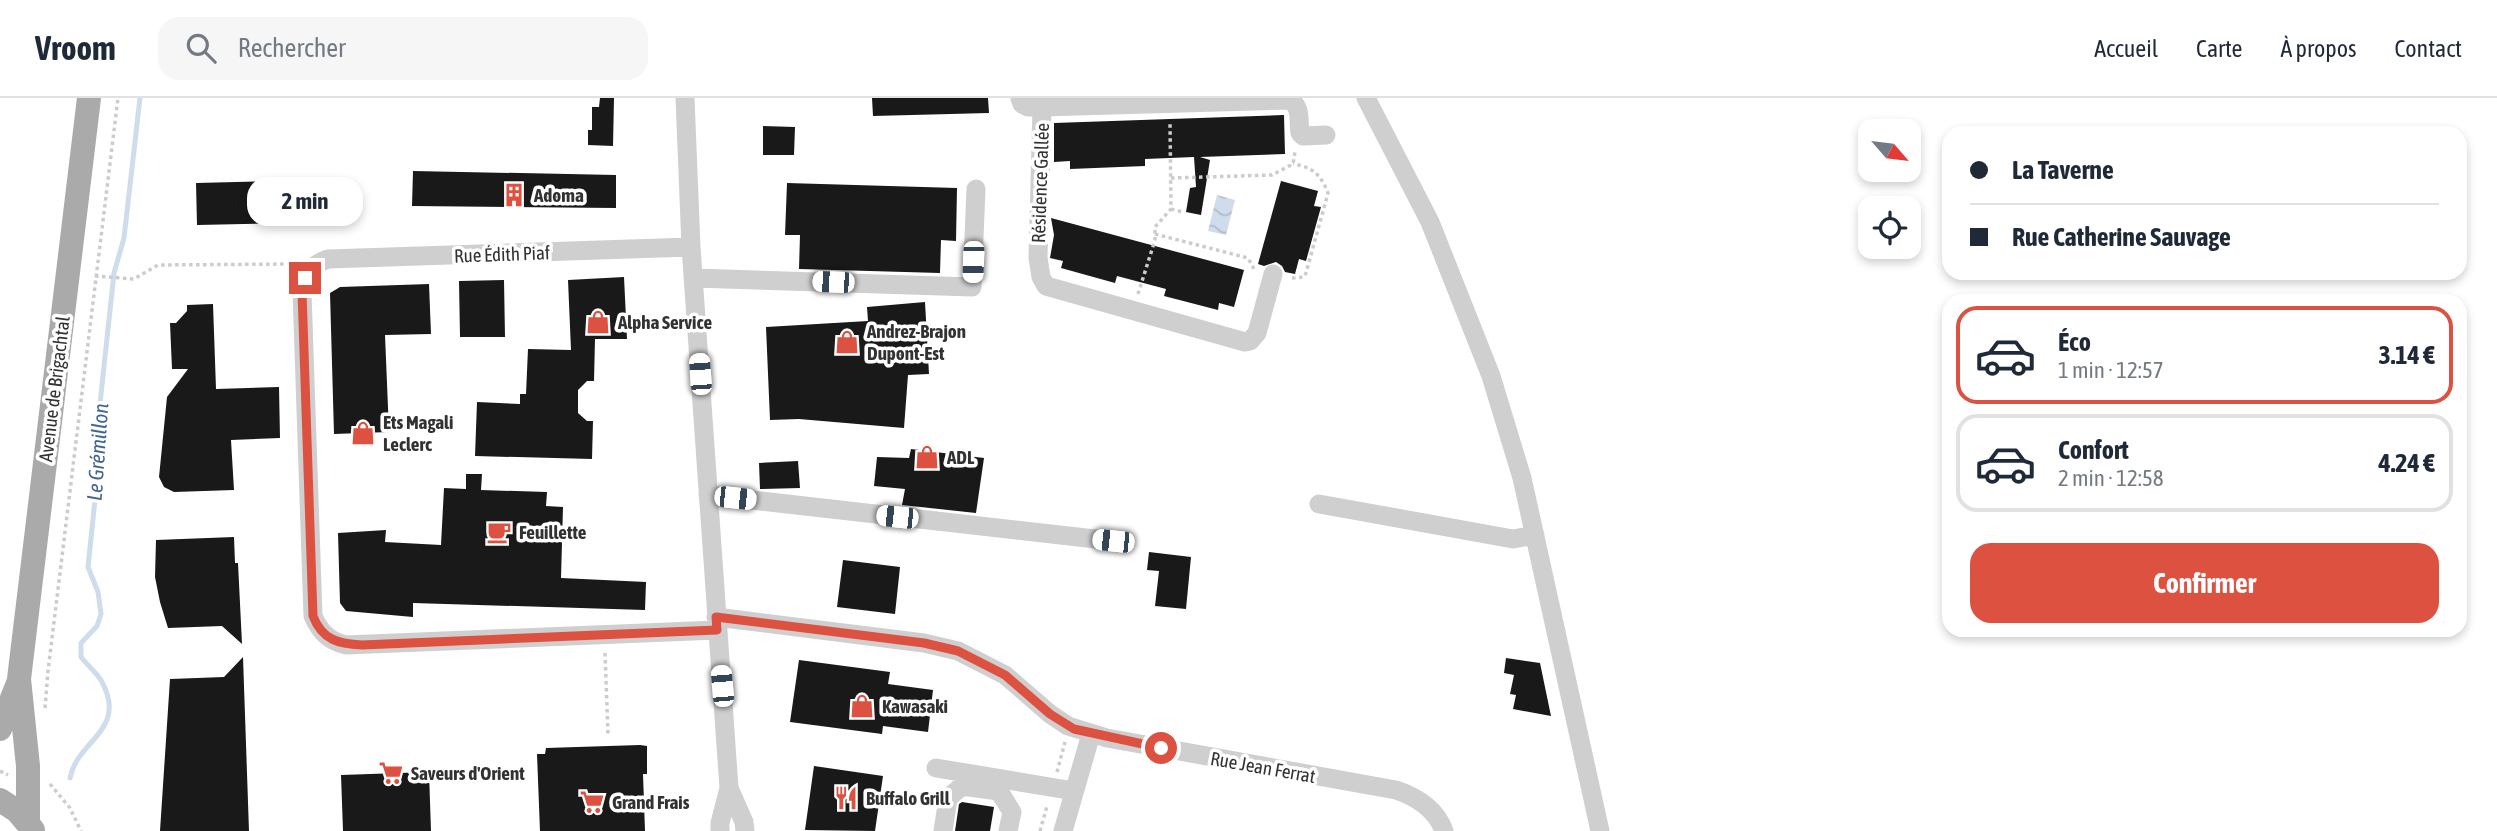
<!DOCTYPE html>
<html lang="fr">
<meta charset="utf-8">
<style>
:root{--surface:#fff;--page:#f6f6f7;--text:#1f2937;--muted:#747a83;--line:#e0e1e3;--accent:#dd5140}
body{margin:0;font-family:"Asap Condensed",sans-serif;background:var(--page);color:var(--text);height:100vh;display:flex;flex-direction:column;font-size:26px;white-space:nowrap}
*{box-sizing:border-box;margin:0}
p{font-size:23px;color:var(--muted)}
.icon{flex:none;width:38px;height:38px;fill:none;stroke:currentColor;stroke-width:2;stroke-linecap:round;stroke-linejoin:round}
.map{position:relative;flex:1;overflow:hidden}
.sheet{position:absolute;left:1942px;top:196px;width:525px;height:343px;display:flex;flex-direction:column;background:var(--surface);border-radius:21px;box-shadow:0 4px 10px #0003}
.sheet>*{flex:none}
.top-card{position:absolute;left:1942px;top:28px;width:525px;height:154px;border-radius:21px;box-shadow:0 4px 10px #0003;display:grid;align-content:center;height:154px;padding:0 28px;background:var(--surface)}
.needle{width:46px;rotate:118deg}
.fabs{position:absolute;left:1858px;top:21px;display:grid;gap:14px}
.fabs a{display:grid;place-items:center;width:63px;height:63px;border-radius:14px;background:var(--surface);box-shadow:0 4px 10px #0003;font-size:35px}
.end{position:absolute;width:32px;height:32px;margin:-16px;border:9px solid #dd5140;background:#fff;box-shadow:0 0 0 4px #fff}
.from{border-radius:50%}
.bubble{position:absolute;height:49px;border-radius:21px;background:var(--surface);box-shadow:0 4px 10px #0003;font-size:23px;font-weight:700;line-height:49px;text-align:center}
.car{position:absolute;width:21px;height:42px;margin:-21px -10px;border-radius:9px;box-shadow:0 0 5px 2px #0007;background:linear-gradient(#fff 24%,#345 0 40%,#fff 0 76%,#345 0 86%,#fff 0)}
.top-card b{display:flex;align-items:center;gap:24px;height:66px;font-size:26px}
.top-card b+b{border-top:2px solid var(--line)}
.top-card i{width:18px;height:18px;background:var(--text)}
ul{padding:12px 0 0;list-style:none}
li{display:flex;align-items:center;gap:21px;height:98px;margin:0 14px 10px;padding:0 14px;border:4px solid var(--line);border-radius:21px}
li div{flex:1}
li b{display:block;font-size:26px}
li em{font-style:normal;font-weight:700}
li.on{border-color:var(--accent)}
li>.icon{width:63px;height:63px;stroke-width:1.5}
.cta{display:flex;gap:14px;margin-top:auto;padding:14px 28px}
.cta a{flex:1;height:80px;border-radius:21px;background:var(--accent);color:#fff;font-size:28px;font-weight:700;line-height:80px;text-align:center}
header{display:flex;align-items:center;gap:42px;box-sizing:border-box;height:98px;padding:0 35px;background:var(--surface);border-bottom:2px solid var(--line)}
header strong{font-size:33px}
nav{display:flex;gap:38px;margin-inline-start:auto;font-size:24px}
.search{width:490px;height:63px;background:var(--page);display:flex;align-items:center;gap:18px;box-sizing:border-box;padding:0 24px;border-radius:21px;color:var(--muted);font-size:26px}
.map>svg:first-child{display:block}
.water{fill:url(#water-waves)}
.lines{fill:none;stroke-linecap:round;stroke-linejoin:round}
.stream{stroke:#cfdcec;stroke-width:5}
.building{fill:#191919}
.path{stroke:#ccc;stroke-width:3.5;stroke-dasharray:3.5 3.5;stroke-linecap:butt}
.minor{stroke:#cfcfcf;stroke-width:19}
.major{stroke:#aaa;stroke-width:24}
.route{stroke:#dd5140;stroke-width:9}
.labels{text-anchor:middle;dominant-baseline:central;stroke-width:7;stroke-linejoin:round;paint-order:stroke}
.street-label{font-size:19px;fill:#323232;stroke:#fff}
.poi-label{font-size:19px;font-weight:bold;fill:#323232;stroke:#fff;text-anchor:start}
.water-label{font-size:21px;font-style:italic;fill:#436592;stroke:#fff}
</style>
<header>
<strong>Vroom</strong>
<div class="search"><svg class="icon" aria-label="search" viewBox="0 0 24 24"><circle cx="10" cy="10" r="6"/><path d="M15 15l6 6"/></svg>Rechercher</div>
<nav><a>Accueil</a><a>Carte</a><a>À propos</a><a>Contact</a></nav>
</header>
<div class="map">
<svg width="2497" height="733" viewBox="0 0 2497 733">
<defs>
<pattern id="water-waves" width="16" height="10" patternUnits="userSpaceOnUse" patternTransform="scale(1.75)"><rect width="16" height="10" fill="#cfdcec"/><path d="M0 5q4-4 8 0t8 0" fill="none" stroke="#b2bdcb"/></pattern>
</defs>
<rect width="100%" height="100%" fill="#fff"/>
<path class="water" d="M1217 97 1235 102 1226 137 1208 133Z"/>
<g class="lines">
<path class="stream" d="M70 680C77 642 128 633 102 584 98 576 88 568 81 559V545L97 528 101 516 98 494 88 469 98 373 96 343 114 175 124 140 140 0"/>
</g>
<path class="building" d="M600 0H614L613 48 588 47V32H592V9H599Z
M872 0H988L989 15 873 18Z
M1284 17 1285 56 1200 59 1210 62 1201 117 1186 114 1190 90 1196 89 1194 59 1145 61V68L1070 71V63L1054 64V25Z
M763 28 795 29 794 57H763Z
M413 73 616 77V110L412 108Z
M283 83 284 125 197 127 196 85Z
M1281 83 1318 93 1314 108 1321 109 1306 163 1299 161 1295 176 1285 174 1282 168 1276 164 1264 168 1258 166Z
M787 85 957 90 956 143 941 142 940 175 799 171 800 137H785Z
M1051 120 1244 172 1234 209 1219 205 1218 212 1164 198 1166 191 1117 178 1115 185 1061 170 1063 163 1050 160 1054 137Z
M624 179 627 241H595L594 283H587L578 292V315L587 323H593L592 361 475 358 477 304 520 306V296H526L528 251 571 252 568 182Z
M504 182 505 239H460L459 183Z
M429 186 431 236 385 237 389 334 334 336 330 195 340 189Z
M925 204 929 276 908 277 904 330 799 321 770 322 766 229 868 223 867 209Z
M213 206 216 291 279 289 280 340 231 342 234 392 174 394 164 389 159 379 167 299 188 271H172L170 225H176L187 213V207Z
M911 351 984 360 976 415 902 407 905 391 874 388 877 359 909 360Z
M798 363 800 390 760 391 759 365Z
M466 376H482L481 392 547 394 546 408 563 409 561 480 646 484 645 512 413 505V519L346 513 340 505 338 435 386 432 385 444 441 447 444 390 466 391Z
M234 439 235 465H238L242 546 222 528 168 530 160 504 155 479 156 442Z
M1149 454 1191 459 1186 511 1155 508 1159 473 1147 472Z
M843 462 900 469 895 516 837 509Z
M243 559 249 733H160L170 581 224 579Z
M1506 560 1540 565 1551 618 1513 611 1516 597 1510 596 1514 577 1504 575Z
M799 562 890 574 888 586 933 592 928 634 883 628 882 636 790 624Z
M640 647 647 648V676H643L645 733H540L537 656H545L546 650Z
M814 668 883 678 875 733 805 732Z
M429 674 431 733H343L341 677Z
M962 704 994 709 990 733H955L959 706Z"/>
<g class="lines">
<path class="path" d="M1171 80 1272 77 1293 66 1295 54
M1171 111 1183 114
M1155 136 1248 160 1254 171H1257
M95 178 134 181 158 167 293 166
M1292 180 1304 179 1306 175 1328 95C1321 77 1313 69 1293 66
M1138 196 1155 142V129L1171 111 1170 24
M605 555 608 636
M45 610 48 573 118 0
M0 673 8 677
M1057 674 1065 644
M50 686 70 710 81 733
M1040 733 1047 708"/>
<path class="minor" d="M685 0 691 149 729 690 720 725V733
M1020 0 1022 6 1028 9H1042L1290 2C1302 9 1298 23 1300 35L1303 38 1326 37
M1366 0 1430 124 1491 278 1522 380 1600 733
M1042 9 1038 160 1041 179 1046 188 1245 244 1250 243 1257 235 1273 176
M691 149 328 161C311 167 303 176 302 194L313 518C320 534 329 543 346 547L717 532
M694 180 972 189 976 91
M708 397 1113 443
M1319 406 1513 441 1535 437
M716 519 924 545 958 553 1005 577 1050 616 1068 628 1107 640 1396 692C1417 699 1436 711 1444 733
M936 670 1074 693
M729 690 744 724 745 733
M943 733 948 700 962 688 999 693 1012 714 1008 733
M1063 733 1091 636"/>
<path class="major" d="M0 631 18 585
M0 702 17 713 33 732
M28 725V668L19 581 89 0"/>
</g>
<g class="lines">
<path class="route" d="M305 180 302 194 313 518C322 542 339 546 362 547L717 532 716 519 924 545 958 553 1005 577 1050 616 1074 631 1161 650"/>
</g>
<defs>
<g id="building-bare" transform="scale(1.89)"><path d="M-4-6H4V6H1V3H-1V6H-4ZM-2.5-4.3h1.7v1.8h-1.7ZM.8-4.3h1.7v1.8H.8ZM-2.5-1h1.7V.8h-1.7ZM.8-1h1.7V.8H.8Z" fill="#dd5140" stroke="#fff" stroke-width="2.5" paint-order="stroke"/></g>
<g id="shop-bare" transform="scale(1.89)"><path d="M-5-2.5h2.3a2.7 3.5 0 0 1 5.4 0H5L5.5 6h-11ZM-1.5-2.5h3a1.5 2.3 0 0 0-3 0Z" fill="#dd5140" stroke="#fff" stroke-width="2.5" paint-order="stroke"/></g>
<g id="cafe-bare" transform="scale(1.89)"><path d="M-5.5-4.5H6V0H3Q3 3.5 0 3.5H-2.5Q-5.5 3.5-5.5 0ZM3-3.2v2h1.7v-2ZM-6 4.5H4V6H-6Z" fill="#dd5140" stroke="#fff" stroke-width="2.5" paint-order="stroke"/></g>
<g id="supermarket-bare" transform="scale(1.89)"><path d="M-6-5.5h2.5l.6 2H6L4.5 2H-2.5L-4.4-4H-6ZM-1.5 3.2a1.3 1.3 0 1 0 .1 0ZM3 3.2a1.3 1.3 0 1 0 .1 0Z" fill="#dd5140" stroke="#fff" stroke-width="2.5" paint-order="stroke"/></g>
<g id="restaurant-bare" transform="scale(1.89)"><path d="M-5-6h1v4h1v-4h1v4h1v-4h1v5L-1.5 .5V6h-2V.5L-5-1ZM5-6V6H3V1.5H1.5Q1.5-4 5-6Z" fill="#dd5140" stroke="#fff" stroke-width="2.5" paint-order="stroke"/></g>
</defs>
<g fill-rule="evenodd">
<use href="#building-bare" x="514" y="97"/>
<use href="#shop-bare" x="598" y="224"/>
<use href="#shop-bare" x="847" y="244"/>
<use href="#shop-bare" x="363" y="335"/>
<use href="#shop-bare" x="927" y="359"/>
<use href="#cafe-bare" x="499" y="434"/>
<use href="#shop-bare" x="862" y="608"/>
<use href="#supermarket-bare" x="391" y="675"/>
<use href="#restaurant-bare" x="846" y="700"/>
<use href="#supermarket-bare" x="592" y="704"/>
</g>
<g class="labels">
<g class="street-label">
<text transform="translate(1040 85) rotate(-88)">Résidence Gallée</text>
<text transform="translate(502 156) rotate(-2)">Rue Édith Piaf</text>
<text transform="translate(54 291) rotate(-83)">Avenue de Brigachtal</text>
<text transform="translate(1263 669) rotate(10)">Rue Jean Ferrat</text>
</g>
<g class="poi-label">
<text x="534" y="97">Adoma</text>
<text x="618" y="224">Alpha Service</text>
<text x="867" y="233">Andrez-Brajon<tspan x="867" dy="22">Dupont-Est</tspan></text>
<text x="383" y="324">Ets Magali<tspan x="383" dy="22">Leclerc</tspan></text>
<text x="947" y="359">ADL</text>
<text x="519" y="434">Feuillette</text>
<text x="882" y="608">Kawasaki</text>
<text x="411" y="675">Saveurs d'Orient</text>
<text x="866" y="700">Buffalo Grill</text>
<text x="612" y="704">Grand Frais</text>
</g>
<g class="water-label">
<text transform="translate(97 354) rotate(-86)">Le Grémillon</text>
</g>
</g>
</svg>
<div class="fabs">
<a><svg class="needle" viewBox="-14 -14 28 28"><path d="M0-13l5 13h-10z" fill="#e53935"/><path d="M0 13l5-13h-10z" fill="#747a83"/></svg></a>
<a><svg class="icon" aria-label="locate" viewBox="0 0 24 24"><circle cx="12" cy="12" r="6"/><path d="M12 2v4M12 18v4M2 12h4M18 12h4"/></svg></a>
</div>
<i class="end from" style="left:1161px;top:650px"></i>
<i class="end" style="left:305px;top:180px"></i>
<div class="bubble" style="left:247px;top:79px;width:116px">2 min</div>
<i class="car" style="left:973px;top:164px;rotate:182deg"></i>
<i class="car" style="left:833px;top:184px;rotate:272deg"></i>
<i class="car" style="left:700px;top:276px;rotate:356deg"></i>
<i class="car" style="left:735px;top:400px;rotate:96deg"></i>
<i class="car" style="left:897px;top:419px;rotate:276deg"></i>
<i class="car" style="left:1113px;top:443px;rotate:276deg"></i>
<i class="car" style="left:722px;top:588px;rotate:355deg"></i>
<div class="top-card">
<b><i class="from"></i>La Taverne</b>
<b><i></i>Rue Catherine Sauvage</b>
</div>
<section class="sheet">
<ul>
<li class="on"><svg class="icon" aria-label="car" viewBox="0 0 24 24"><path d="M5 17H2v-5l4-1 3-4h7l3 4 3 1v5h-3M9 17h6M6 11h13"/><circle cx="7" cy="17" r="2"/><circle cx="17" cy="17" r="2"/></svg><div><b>Éco</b><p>1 min · 12:57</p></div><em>3.14 €</em></li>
<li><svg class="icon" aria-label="car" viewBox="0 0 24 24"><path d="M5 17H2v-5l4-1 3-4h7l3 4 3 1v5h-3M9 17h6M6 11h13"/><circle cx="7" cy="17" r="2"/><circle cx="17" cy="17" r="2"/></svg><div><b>Confort</b><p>2 min · 12:58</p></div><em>4.24 €</em></li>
</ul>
<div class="cta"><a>Confirmer</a></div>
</section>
</div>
